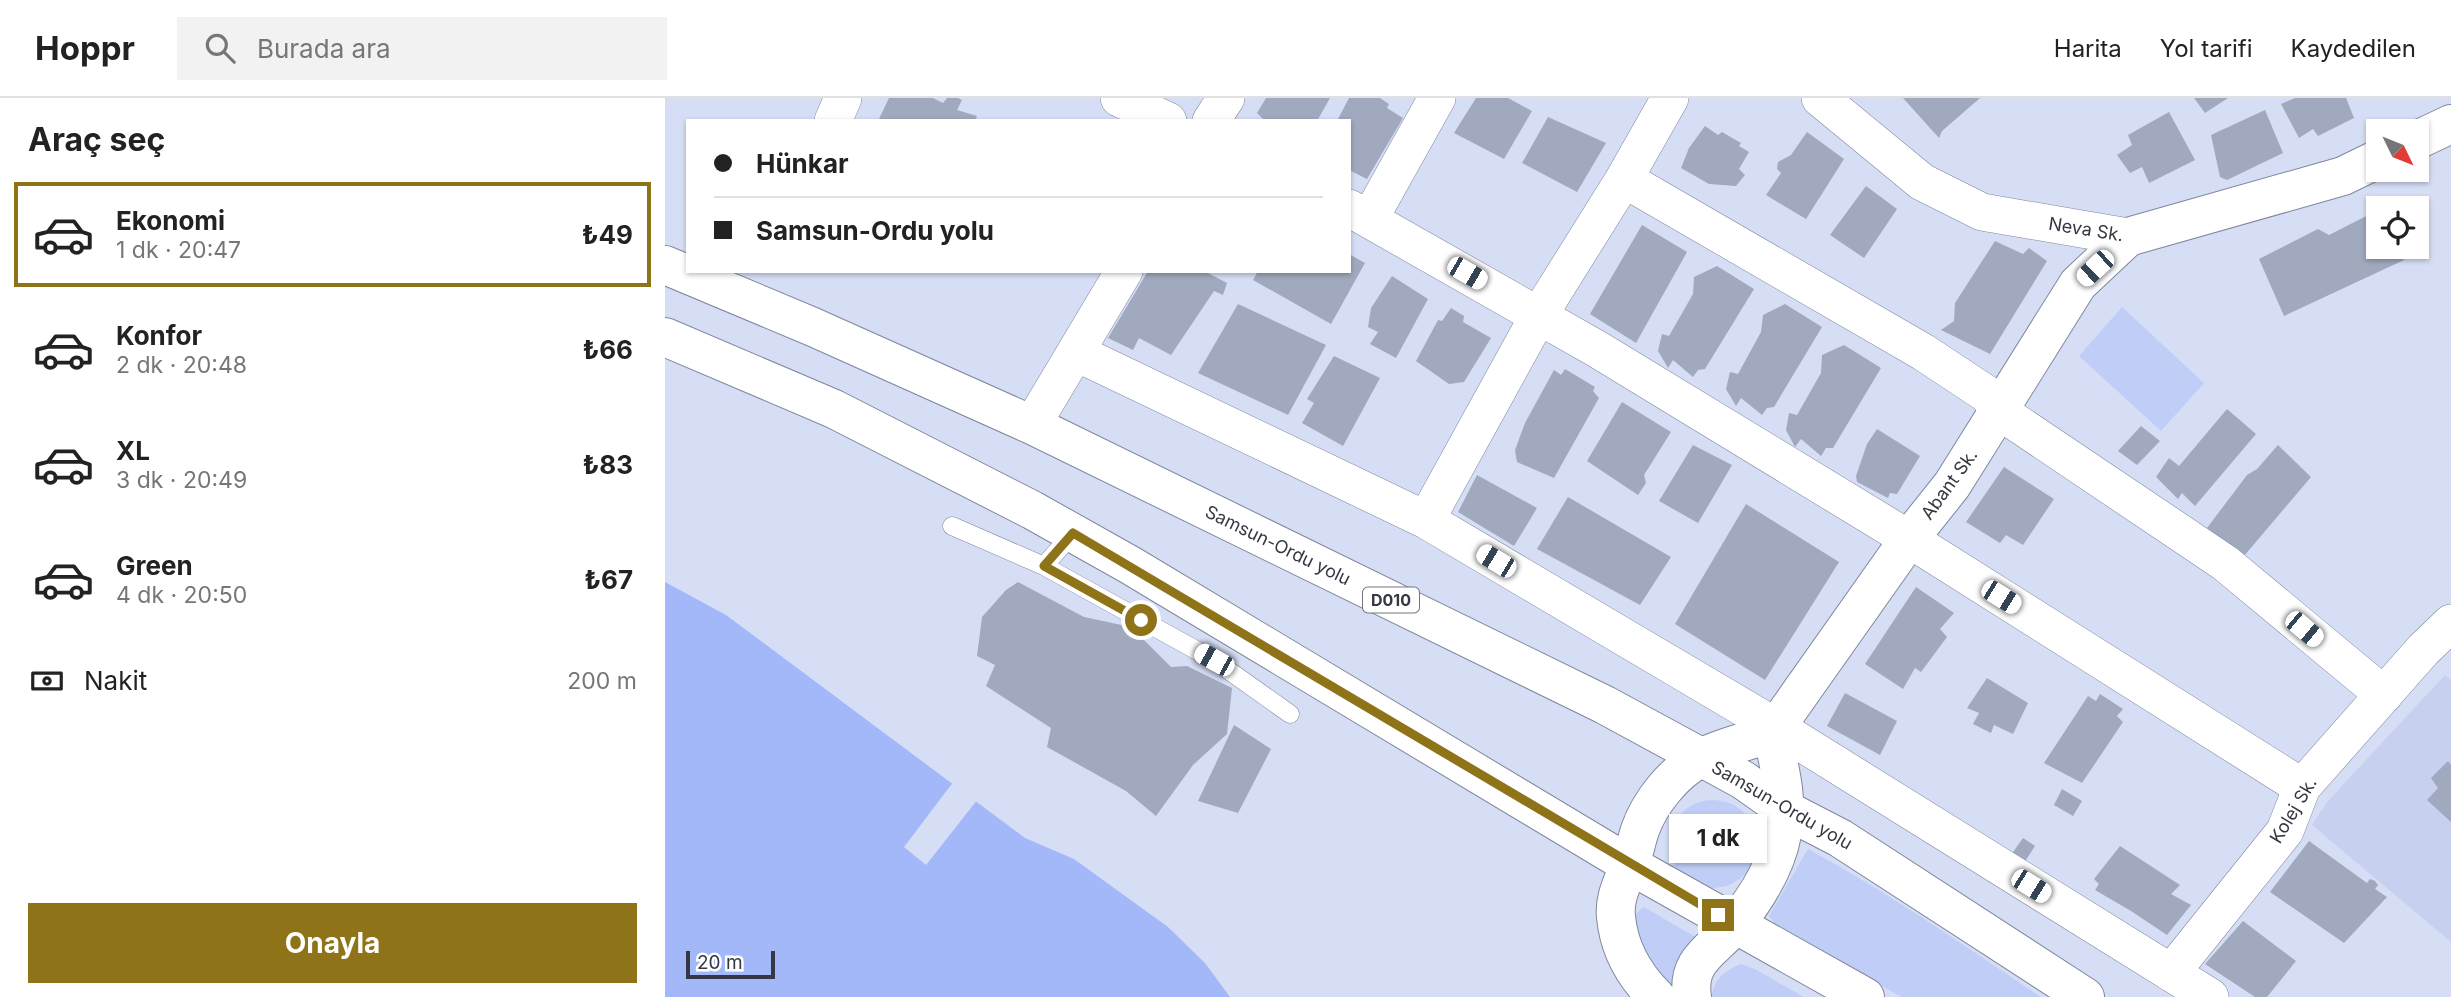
<!DOCTYPE html>
<html lang="tr">
<meta charset="utf-8">
<style>
:root{--surface:#fff;--page:#f2f2f2;--text:#222;--muted:#767676;--line:#e0e0e0;--accent:#8f7318}
body{margin:0;font-family:Inter,sans-serif;background:var(--page);color:var(--text);height:100vh;display:flex;flex-direction:column;font-size:26px;white-space:nowrap}
*{box-sizing:border-box;margin:0}
p{font-size:23px;color:var(--muted)}
.icon{flex:none;width:38px;height:38px;fill:none;stroke:currentColor;stroke-width:2;stroke-linecap:round;stroke-linejoin:round}
.map{position:relative;flex:1;overflow:hidden}
.details{display:flex;flex-direction:column;background:var(--surface);width:665px}
.details>*{flex:none}
.hud{position:absolute;left:21px;top:21px;width:665px;height:154px;border-radius:0px;box-shadow:0 2px 5px #0004;display:grid;align-content:center;height:154px;padding:0 28px;background:var(--surface)}
.needle{width:46px;rotate:133deg}
.controls{position:absolute;left:1701px;top:21px;display:grid;gap:14px}
.controls a{display:grid;place-items:center;width:63px;height:63px;border-radius:0px;background:var(--surface);box-shadow:0 2px 5px #0004;font-size:35px}
.scale{position:absolute;left:21px;bottom:18px;width:89px;box-sizing:border-box;padding-left:7px;border:4px solid #353842;border-top:0;font-size:19px;line-height:24px;white-space:nowrap;color:#353842;-webkit-text-stroke:5px #fff;paint-order:stroke}
.end{position:absolute;width:32px;height:32px;margin:-16px;border:9px solid #8f7318;background:#fff;box-shadow:0 0 0 4px #fff}
.from{border-radius:50%}
.bubble{position:absolute;height:49px;border-radius:0px;background:var(--surface);box-shadow:0 2px 5px #0004;font-size:23px;font-weight:700;line-height:49px;text-align:center}
.car{position:absolute;width:21px;height:42px;margin:-21px -10px;border-radius:9px;box-shadow:0 0 5px 2px #0007;background:linear-gradient(#fff 24%,#345 0 40%,#fff 0 76%,#345 0 86%,#fff 0)}
.hud b{display:flex;align-items:center;gap:24px;height:66px;font-size:26px}
.hud b+b{border-top:2px solid var(--line)}
.hud i{width:18px;height:18px;background:var(--text)}
ul{padding:0;list-style:none}
li{display:flex;align-items:center;gap:21px;height:105px;margin:0 14px 10px;padding:0 14px;border:4px solid transparent;border-radius:0px}
li div{flex:1}
li b{display:block;font-size:26px}
li em{font-style:normal;font-weight:700}
li.active{border-color:var(--accent)}
li>.icon{width:63px;height:63px;stroke-width:1.5}
h2{padding:0 28px;font-size:32px;line-height:84px}
.pay{display:flex;align-items:center;gap:18px;height:77px;padding:0 28px;font-size:26px}
.pay p{margin-inline-start:auto}
.button{display:flex;gap:14px;margin-top:auto;padding:14px 28px}
.button a{flex:1;height:80px;border-radius:0px;background:var(--accent);color:#fff;font-size:28px;font-weight:700;line-height:80px;text-align:center}
header{display:flex;align-items:center;gap:42px;box-sizing:border-box;height:98px;padding:0 35px;background:var(--surface);border-bottom:2px solid var(--line)}
header strong{font-size:33px}
nav{display:flex;gap:38px;margin-inline-start:auto;font-size:24px}
.search{width:490px;height:63px;background:var(--page);display:flex;align-items:center;gap:18px;box-sizing:border-box;padding:0 24px;border-radius:0px;color:var(--muted);font-size:26px}
main{display:flex;flex:1;min-height:0}
.map>svg:first-child{display:block}
.built{fill:#c7d1ef}
.green{fill:#c0cef7}
.water{fill:#a3b8f9}
.pier{fill:#d6def6}
.building{fill:#a1a9bf}
.lines{fill:none;stroke-linecap:round;stroke-linejoin:round}
.lane-casing{stroke:#7f879c;stroke-width:19}
.street-casing{stroke:#7f879c;stroke-width:38}
.secondary-casing{stroke:#7f879c;stroke-width:40}
.highway-casing{stroke:#7f879c;stroke-width:40}
.lane{stroke:#fff;stroke-width:18}
.street{stroke:#fff;stroke-width:37}
.secondary{stroke:#fff;stroke-width:38}
.highway{stroke:#fff;stroke-width:38}
.route{stroke:#8f7318;stroke-width:9}
.labels{text-anchor:middle;dominant-baseline:central;stroke-width:5;stroke-linejoin:round;paint-order:stroke}
.shield{fill:#fff;stroke:#72747b;stroke-width:2}
.shield-label{font-size:16px;font-weight:bold;fill:#353842}
.street-label{font-size:18px;fill:#353842;stroke:#fff}
</style>
<header>
<strong>Hoppr</strong>
<div class="search"><svg class="icon" aria-label="search" viewBox="0 0 24 24"><circle cx="10" cy="10" r="6"/><path d="M15 15l6 6"/></svg>Burada ara</div>
<nav><a>Harita</a><a>Yol tarifi</a><a>Kaydedilen</a></nav>
</header>
<main>
<section class="details">
<h2>Araç seç</h2>
<ul>
<li class="active"><svg class="icon" aria-label="car" viewBox="0 0 24 24"><path d="M5 17H2v-5l4-1 3-4h7l3 4 3 1v5h-3M9 17h6M6 11h13"/><circle cx="7" cy="17" r="2"/><circle cx="17" cy="17" r="2"/></svg><div><b>Ekonomi</b><p>1 dk · 20:47</p></div><em>₺49</em></li>
<li><svg class="icon" aria-label="car" viewBox="0 0 24 24"><path d="M5 17H2v-5l4-1 3-4h7l3 4 3 1v5h-3M9 17h6M6 11h13"/><circle cx="7" cy="17" r="2"/><circle cx="17" cy="17" r="2"/></svg><div><b>Konfor</b><p>2 dk · 20:48</p></div><em>₺66</em></li>
<li><svg class="icon" aria-label="car" viewBox="0 0 24 24"><path d="M5 17H2v-5l4-1 3-4h7l3 4 3 1v5h-3M9 17h6M6 11h13"/><circle cx="7" cy="17" r="2"/><circle cx="17" cy="17" r="2"/></svg><div><b>XL</b><p>3 dk · 20:49</p></div><em>₺83</em></li>
<li><svg class="icon" aria-label="car" viewBox="0 0 24 24"><path d="M5 17H2v-5l4-1 3-4h7l3 4 3 1v5h-3M9 17h6M6 11h13"/><circle cx="7" cy="17" r="2"/><circle cx="17" cy="17" r="2"/></svg><div><b>Green</b><p>4 dk · 20:50</p></div><em>₺67</em></li>
</ul>
<div class="pay"><svg class="icon" aria-label="cash" viewBox="0 0 24 24"><path d="M3 7h18v10H3z"/><circle cx="12" cy="12" r="2"/></svg>Nakit<p>200 m</p></div>
<div class="button"><a>Onayla</a></div>
</section>
<div class="map">
<svg width="1786" height="899" viewBox="0 0 1786 899">
<rect width="100%" height="100%" fill="#d6def6"/>
<path class="built" d="M1780 577 1786 582V844L1647 727 1662 704Z"/>
<path class="green" d="M1457 209 1539 285 1496 333 1414 258Z
M1004 746a44 44 0 1 1 88 0a44 44 0 1 1-88 0Z
M1143 751C1224 795 1300 848 1376 899H1237L1128 840 1113 830 1104 818Z
M979 809 1032 840 1013 898C990 872 973 852 970 816Z
M1076 866 1090 871 1139 899H1047C1048 882 1061 871 1076 866Z"/>
<path class="water" d="M0 484 61 517 360 740 409 761 503 829 540 865 565 899H0Z"/>
<path class="pier" d="M289 683 313 701 261 767 239 749Z"/>
<path class="building" d="M224 0H268L278 5 282 0H293L297 2 292 12 312 18 310 23H213Z
M601 0H665L652 23H600L592 15Z
M684 0H715L724 6 722 10 738 20 702 81 684 72V23H672Z
M811 0H843L867 13 839 61 789 35Z
M1238 0H1315L1277 33 1274 40Z
M1529 0H1563L1540 15Z
M1630 0H1681L1689 20 1653 38 1648 31 1634 40 1616 6Z
M1600 12 1618 55 1562 82 1555 79 1546 37Z
M1504 14 1530 62 1484 85 1477 69 1465 75 1452 57 1467 47 1463 37Z
M883 19 941 45 912 94 857 65Z
M1040 28 1053 37 1057 34 1076 45 1074 48 1084 54 1074 71 1080 77 1071 88 1044 86 1016 70 1024 50Z
M1142 34 1179 61 1141 121 1101 97 1116 75 1112 71 1113 64 1126 57Z
M1201 88 1232 111 1199 160 1165 137Z
M1713 112V149H1734L1739 162 1619 218 1594 161 1653 131 1664 137Z
M977 127 1022 154 971 245 925 216Z
M1330 143 1358 156 1364 150 1382 163 1325 256 1276 232 1289 223 1290 205Z
M684 156 700 165 666 226 588 182 593 173H684Z
M1052 168 1089 191 1040 271 1033 272 1028 279 1008 262 1003 270 993 253 997 236 1004 238 1028 196 1029 179Z
M483 173H539L562 185 558 197 549 193 506 257 474 240 468 252 443 240Z
M727 178 763 201 731 260 705 246 713 234 703 229 706 210Z
M573 206 661 247 623 317 533 275Z
M1120 206 1157 229 1109 309 1102 310 1097 317 1076 300 1071 308 1061 291 1065 274 1073 276 1096 234 1098 217Z
M786 210 799 218 798 224 826 240 799 284 784 286 751 263 773 222 777 223Z
M1179 247 1216 270 1168 350H1161L1156 358 1136 341 1130 349 1121 332 1124 315 1132 317 1156 275 1157 257Z
M669 258 715 280 678 348 637 325 649 305 642 301Z
M900 271 930 289 928 293 934 300 889 380 852 364 850 352 860 325 889 272 896 277Z
M957 304 1006 334 979 377 981 385 973 397 922 363Z
M1562 311 1591 336 1530 408 1517 395 1513 401 1491 379 1504 360 1514 368Z
M1476 328 1495 343 1472 367 1453 353Z
M1212 331 1255 358 1232 396 1225 395 1223 400 1192 384 1191 378 1202 346Z
M1028 347 1067 367 1033 425 994 403Z
M1613 347 1646 379 1579 458 1542 430 1582 377 1592 371Z
M1339 369 1389 401 1358 447 1341 437 1335 445 1301 424Z
M812 377 872 410 849 448 793 414Z
M903 399 1006 459 975 507 872 451Z
M1081 406 1174 464 1100 582 1010 526Z
M353 484 419 519 466 529 506 569 522 568 567 590 562 636 528 667 491 718 461 693 382 649 386 630 321 588 330 567 312 558 317 519 341 492Z
M1251 489 1289 515 1275 531 1282 539 1256 574 1250 570 1238 591 1200 566Z
M1322 580 1363 605 1348 636 1329 627 1326 635 1308 626 1314 615 1302 610Z
M1180 595 1232 623 1215 657 1162 628Z
M1435 596 1458 611 1452 618 1458 624 1417 685 1379 665 1423 598 1431 603Z
M569 627 606 651 573 715 533 703Z
M1783 663 1786 667V724L1762 702 1773 690 1766 680Z
M1397 691 1417 703 1408 718 1389 707Z
M1358 740 1370 748 1359 765 1346 757Z
M1644 743 1702 785 1705 781 1710 783 1713 787 1710 791 1722 799 1679 845 1605 794Z
M1455 748 1515 787 1506 796 1526 807 1502 837 1466 813 1430 792 1434 786 1429 781Z
M1578 823 1631 863 1602 899H1590L1540 866Z"/>
<g class="lines">
<g class="lane-casing">
<path id="lane" d="M287 428 379 468 408 435
M379 468 549 562 625 616"/>
</g>
<g class="street-casing">
<path id="street" d="M454 0 503 23
M1155 0 1257 84 1317 114 1463 139
M168 23 178 0
M546 23 561 0
M959 81 1258 254 1323 297 1334 313 1560 465 1719 597
M684 110 932 251 1244 441 1637 689
M705 120 772 0
M412 255 761 422 1111 629 1545 899
M367 327 459 173
M761 422 874 217 959 81 1005 0
M1506 875 1620 733 1637 689 1758 552 1786 525"/>
</g>
<g class="secondary-casing">
<path id="secondary" d="M1752 42 1786 26
M1107 635 1244 441 1287 387 1413 186 1463 139 1678 78 1713 61"/>
</g>
<g class="highway-casing">
<path id="highway" d="M0 167 148 229 367 327 940 607 1078 682 1119 711 1175 740 1420 899
M0 239 169 311 367 412 465 467 965 767 1200 899
M991 899C969 877 954 851 951 819 949 800 957 786 964 768 969 757 971 744 975 732 985 704 1009 674 1036 660 1056 649 1085 643 1107 635 1114 668 1124 702 1117 736 1111 769 1092 799 1071 825 1051 851 1021 860 1027 899"/>
</g>
<use href="#lane" class="lane"/>
<use href="#street" class="street"/>
<use href="#secondary" class="secondary"/>
<use href="#highway" class="highway"/>
</g>
<g class="lines">
<path class="route" d="M476 522 379 468 408 435 1053 817"/>
</g>
<g class="labels">
<rect class="shield" x="698" y="489.5" width="56" height="25" rx="5"/>
<g class="shield-label">
<text x="726" y="502">D010</text>
</g>
<g class="street-label">
<text transform="translate(1421 131) rotate(9)">Neva Sk.</text>
<text transform="translate(1284 386) rotate(-54)">Abant Sk.</text>
<text transform="translate(613 447) rotate(26)">Samsun-Ordu yolu</text>
<text transform="translate(1117 707) rotate(30)">Samsun-Ordu yolu</text>
<text transform="translate(1628 712) rotate(-59)">Kolej Sk.</text>
</g>
</g>
</svg>
<div class="controls">
<a><svg class="needle" viewBox="-14 -14 28 28"><path d="M0-13l5 13h-10z" fill="#e53935"/><path d="M0 13l5-13h-10z" fill="#767676"/></svg></a>
<a><svg class="icon" aria-label="locate" viewBox="0 0 24 24"><circle cx="12" cy="12" r="6"/><path d="M12 2v4M12 18v4M2 12h4M18 12h4"/></svg></a>
</div>
<div class="scale">20 m</div>
<i class="end from" style="left:476px;top:522px"></i>
<i class="end" style="left:1053px;top:817px"></i>
<div class="bubble" style="left:1004px;top:716px;width:98px">1 dk</div>
<i class="car" style="left:1430px;top:170px;rotate:227deg"></i>
<i class="car" style="left:802px;top:175px;rotate:120deg"></i>
<i class="car" style="left:831px;top:463px;rotate:301deg"></i>
<i class="car" style="left:1336px;top:499px;rotate:122deg"></i>
<i class="car" style="left:1639px;top:531px;rotate:130deg"></i>
<i class="car" style="left:549px;top:562px;rotate:299deg"></i>
<i class="car" style="left:1366px;top:788px;rotate:122deg"></i>
<div class="hud">
<b><i class="from"></i>Hünkar</b>
<b><i></i>Samsun-Ordu yolu</b>
</div>
</div>
</main>
